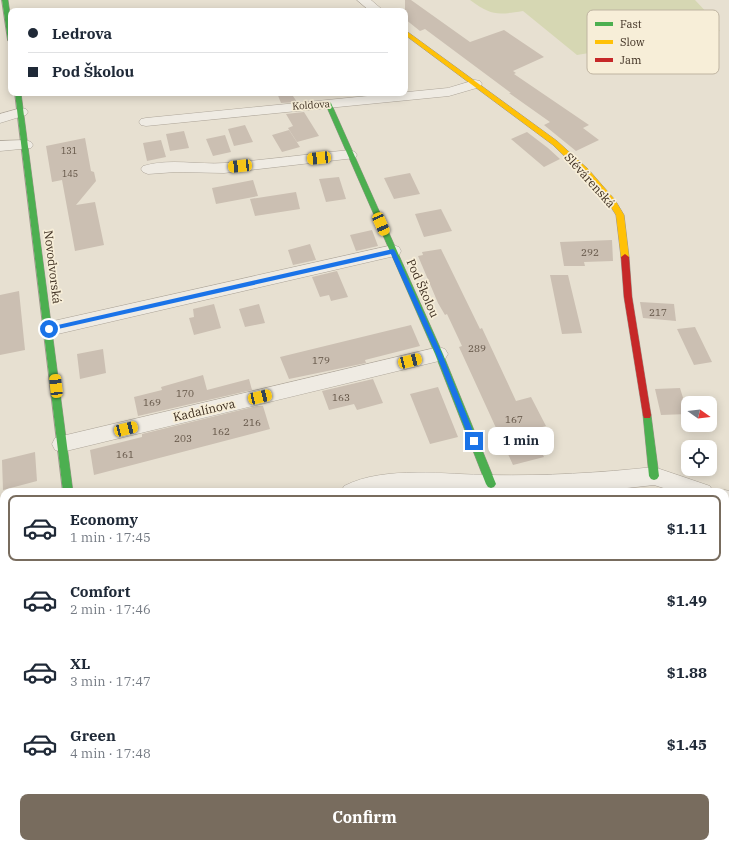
<!DOCTYPE html>
<meta charset="utf-8">
<style>
:root{--surface:#fff;--page:#f2f2f3;--text:#1f2937;--muted:#747a83;--line:#e0e1e3;--accent:#786c5e}
body{margin:0;font-family:"IBM Plex Serif",serif;background:var(--page);color:var(--text);height:100vh;display:flex;flex-direction:column;font-size:15px;white-space:nowrap}
*{box-sizing:border-box;margin:0}
p{font-size:13px;color:var(--muted)}
.icon{flex:none;width:22px;height:22px;fill:none;stroke:currentColor;stroke-width:2;stroke-linecap:round;stroke-linejoin:round}
.map{position:relative;flex:1;overflow:hidden}
.panel{position:absolute;left:0px;top:488px;width:729px;height:360px;display:flex;flex-direction:column;background:var(--surface);border-radius:12px 12px 0 0;box-shadow:0 2px 10px #0003}
.panel>*{flex:none}
.top-card{position:absolute;left:8px;top:8px;width:400px;height:88px;border-radius:8px;box-shadow:0 2px 10px #0003;display:grid;align-content:center;height:88px;padding:0 20px;background:var(--surface)}
.needle{width:26px;rotate:104deg}
.tools{position:absolute;left:681px;top:396px;display:grid;gap:8px}
.tools a{display:grid;place-items:center;width:36px;height:36px;border-radius:8px;background:var(--surface);box-shadow:0 2px 10px #0003;font-size:20px}
.end{position:absolute;width:18px;height:18px;margin:-9px;border:5px solid #1a73e8;background:#fff;box-shadow:0 0 0 2px #fff}
.from{border-radius:50%}
.bubble{position:absolute;height:28px;border-radius:8px;background:var(--surface);box-shadow:0 2px 10px #0003;font-size:13px;font-weight:700;line-height:28px;text-align:center}
.car{position:absolute;width:12px;height:24px;margin:-12px -6px;border-radius:5px;box-shadow:0 0 3px 1px #0007;background:linear-gradient(#f5c518 24%,#345 0 40%,#f5c518 0 76%,#345 0 86%,#f5c518 0)}
.top-card b{display:flex;align-items:center;gap:14px;height:38px;font-size:15px}
.top-card b+b{border-top:1px solid var(--line)}
.top-card i{width:10px;height:10px;background:var(--text)}
ul{padding:7px 0 0;list-style:none}
li{display:flex;align-items:center;gap:12px;height:66px;margin:0 8px 6px;padding:0 12px;border:2px solid transparent;border-radius:8px}
li div{flex:1}
li b{display:block;font-size:15px}
li em{font-style:normal;font-weight:700}
li.selected{border-color:var(--accent)}
li>.icon{width:36px;height:36px;stroke-width:1.5}
.button{display:flex;gap:8px;margin-top:auto;padding:8px 20px}
.button a{flex:1;height:46px;border-radius:8px;background:var(--accent);color:#fff;font-size:16px;font-weight:700;line-height:46px;text-align:center}
.map>svg:first-child{display:block}
.green{fill:#d6d7b3}
.building{fill:#cbbfb2}
.lines{fill:none;stroke-linecap:round;stroke-linejoin:round}
.street-casing{stroke:#ada599;stroke-width:1}
.fast-casing{stroke:#9c958a;stroke-width:1}
.slow-casing{stroke:#9c958a;stroke-width:1}
.jam-casing{stroke:#9c958a;stroke-width:1}
.street{fill:#efebe3;fill-rule:evenodd}
.fast{fill:#4caf50;fill-rule:evenodd}
.slow{fill:#ffc107;fill-rule:evenodd}
.jam{fill:#c62828;fill-rule:evenodd}
.route{fill:#1a73e8}
.labels{text-anchor:middle;dominant-baseline:central;stroke-width:3.5;stroke-linejoin:round;paint-order:stroke}
.far-number-label{font-size:9px;fill:#605244}
.far-street-label{font-size:10px;fill:#3d2e20;stroke:#f7eed8}
.number-label{font-size:10px;fill:#605244}
.street-label{font-size:12px;fill:#3d2e20;stroke:#f7eed8}
.key{fill:#f7eed8;stroke:#bfb4a1;stroke-width:1}
.key-label{font-size:11px;fill:#3d2e20}
</style>
<div class="map">
<svg width="729" height="848" viewBox="0 0 729 848">
<rect width="100%" height="100%" fill="#e7e0d1"/>
<path class="green" d="M470 0H695L711 17 720 31 577 55 523 11C497 15 492 16 470 0Z"/>
<path class="building" d="M405 0H411L470 42 504 30 544 57 513 71 516 73 514 74 589 125 583 128 599 140 576 151 544 125 550 122 509 93H511L425 29 420 31 405 19Z
M277 93H291L297 102 281 103Z
M304 112 319 136 297 142 288 128 293 126 286 114Z
M245 125 253 142 234 146 228 129Z
M289 130 300 147 282 152 272 135Z
M184 131 189 148 170 151 166 134Z
M527 132 548 148 560 159 544 167 511 139Z
M225 135 231 152 213 156 206 139Z
M85 138 91 171 94 172 96 181 76 205 95 202 104 245 75 251 62 180 52 182 46 146Z
M161 140 166 157 147 161 143 143Z
M410 173 420 194 394 199 384 178Z
M339 177 346 199 326 202 319 179Z
M253 180 258 196 216 204 212 188Z
M296 192 300 209 255 216 250 199Z
M441 209 452 231 424 237 415 214Z
M372 230 378 246 356 251 350 235Z
M612 240 613 261 584 262 585 266H564L560 242Z
M310 244 316 260 293 265 288 250Z
M441 249 480 329 482 328 516 401 531 397 546 426 531 430 544 457 513 465 459 347 462 346 447 314 445 315 438 303 418 256 423 255 422 252Z
M337 271 348 297 331 301 329 295 320 297 312 277Z
M550 275H568L582 333 562 334Z
M19 291 25 350 0 355V295Z
M640 302 674 304 676 321 643 318Z
M214 304 221 328 194 335 189 318 194 317 193 309Z
M259 304 265 323 245 327 239 309Z
M411 325 420 346 365 360 366 363 289 379 280 357Z
M695 327 712 362 694 365 677 329Z
M103 349 106 373 80 379 77 354Z
M203 375 207 390 249 379 252 390 138 416 134 397 162 390 161 387Z
M373 379 383 403 357 410 354 404 329 410 322 391Z
M438 387 458 437 430 444 410 394Z
M680 388 688 414 661 415 655 389Z
M257 406H263L270 429 94 475 90 450 142 437V434Z
M35 452 37 481 3 490 2 460Z"/>
<g class="lines">
<g class="street-casing">
<path id="street" d="M357 0H371L384 11H370Z
M475 80 480 81 482 84 480 87 449 96 146 126 141 125 139 122 141 119 146 118 448 88Z
M21 108 26 109 28 112 26 115 0 123V114Z
M26 140 31 142 33 145 31 148 0 151V141Z
M350 150 355 152 357 155 355 158 224 173 176 172 148 174 143 172 141 169 143 166C169 158 198 165 225 163 267 160 308 154 350 150Z
M393 245 399 247 401 251 399 255 49 336 43 334 40 329 43 324 49 322Z
M439 347 445 349 448 354 445 359 439 361 62 452 55 450 52 444 55 438 62 436Z
M654 467 710 486 713 492H676L654 485 591 492H473L409 490 392 492H341L344 486C385 465 446 475 491 475 546 476 599 473 654 467Z
M725 490 729 491V509L725 508V492H720Z
M3 554 4 576 0 578V555Z
M729 643V670L725 671V644Z
M725 832H729V848H620L622 844H725Z
M25 844H51L49 848H23Z
M475 844H501L500 848H474Z"/>
</g>
<g class="fast-casing">
<path id="fast" d="M2 0H8L11 21V43L8 41Z
M15 93H21L73 492H63Z
M328 101 331 103 443 354 496 484 494 487 491 488 488 487 486 484 435 354 325 103Z
M647 411 650 412 651 415 659 476 657 479 654 480 651 479 649 476 643 415 644 412Z"/>
</g>
<g class="slow-casing">
<path id="slow" d="M405 30 557 141 588 169 615 200 624 215 629 257 628 259H622L621 257 616 215 609 204 582 173 553 145 405 35Z
M104 844H116L117 848H105Z"/>
</g>
<g class="jam-casing">
<path id="jam" d="M625 254 629 257 632 297 651 415 650 418H644L643 415 624 297 621 257Z"/>
</g>
<use href="#street" class="street"/>
<use href="#fast" class="fast"/>
<use href="#slow" class="slow"/>
<use href="#jam" class="jam"/>
</g>
<path class="route" d="M393 249 395 251 442 354 477 441 476 443H474L470 441 436 354 391 254 49 331 46 329 49 327Z"/>
<g class="labels">
<g class="far-number-label">
<text x="69" y="150">131</text>
<text x="70" y="173">145</text>
</g>
<g class="far-street-label">
<text transform="translate(311 105) rotate(-4)">Koldova</text>
</g>
<g class="number-label">
<text x="590" y="252">292</text>
<text x="658" y="312">217</text>
<text x="477" y="348">289</text>
<text x="321" y="360">179</text>
<text x="185" y="393">170</text>
<text x="341" y="397">163</text>
<text x="152" y="402">169</text>
<text x="514" y="419">167</text>
<text x="252" y="422">216</text>
<text x="221" y="431">162</text>
<text x="183" y="438">203</text>
<text x="125" y="454">161</text>
</g>
<g class="street-label">
<text transform="translate(590 180) rotate(48)">Slévárenská</text>
<text transform="translate(53 267) rotate(83)">Novodvorská</text>
<text transform="translate(423 288) rotate(66)">Pod Školou</text>
<text transform="translate(204 410) rotate(-13)">Kadalínova</text>
</g>
</g>
<rect x="587" y="10" width="132" height="64" rx="6" class="key"/>
<rect x="595" y="22" width="18" height="4" fill="#4caf50"/>
<rect x="595" y="40" width="18" height="4" fill="#ffc107"/>
<rect x="595" y="58" width="18" height="4" fill="#c62828"/>
<g class="key-label">
<text x="620" y="28">Fast</text>
<text x="620" y="46">Slow</text>
<text x="620" y="64">Jam</text>
</g>
</svg>
<div class="tools">
<a><svg class="needle" viewBox="-14 -14 28 28"><path d="M0-13l5 13h-10z" fill="#e53935"/><path d="M0 13l5-13h-10z" fill="#747a83"/></svg></a>
<a><svg class="icon" aria-label="locate" viewBox="0 0 24 24"><circle cx="12" cy="12" r="6"/><path d="M12 2v4M12 18v4M2 12h4M18 12h4"/></svg></a>
</div>
<i class="end from" style="left:49px;top:329px"></i>
<i class="end" style="left:474px;top:441px"></i>
<div class="bubble" style="left:488px;top:427px;width:66px">1 min</div>
<i class="car" style="left:319px;top:158px;rotate:264deg"></i>
<i class="car" style="left:240px;top:166px;rotate:264deg"></i>
<i class="car" style="left:381px;top:224px;rotate:156deg"></i>
<i class="car" style="left:410px;top:361px;rotate:76deg"></i>
<i class="car" style="left:56px;top:386px;rotate:354deg"></i>
<i class="car" style="left:260px;top:397px;rotate:77deg"></i>
<i class="car" style="left:126px;top:429px;rotate:76deg"></i>
<div class="top-card">
<b><i class="from"></i>Ledrova</b>
<b><i></i>Pod Školou</b>
</div>
<section class="panel">
<ul>
<li class="selected"><svg class="icon" aria-label="car" viewBox="0 0 24 24"><path d="M5 17H2v-5l4-1 3-4h7l3 4 3 1v5h-3M9 17h6M6 11h13"/><circle cx="7" cy="17" r="2"/><circle cx="17" cy="17" r="2"/></svg><div><b>Economy</b><p>1 min · 17:45</p></div><em>$1.11</em></li>
<li><svg class="icon" aria-label="car" viewBox="0 0 24 24"><path d="M5 17H2v-5l4-1 3-4h7l3 4 3 1v5h-3M9 17h6M6 11h13"/><circle cx="7" cy="17" r="2"/><circle cx="17" cy="17" r="2"/></svg><div><b>Comfort</b><p>2 min · 17:46</p></div><em>$1.49</em></li>
<li><svg class="icon" aria-label="car" viewBox="0 0 24 24"><path d="M5 17H2v-5l4-1 3-4h7l3 4 3 1v5h-3M9 17h6M6 11h13"/><circle cx="7" cy="17" r="2"/><circle cx="17" cy="17" r="2"/></svg><div><b>XL</b><p>3 min · 17:47</p></div><em>$1.88</em></li>
<li><svg class="icon" aria-label="car" viewBox="0 0 24 24"><path d="M5 17H2v-5l4-1 3-4h7l3 4 3 1v5h-3M9 17h6M6 11h13"/><circle cx="7" cy="17" r="2"/><circle cx="17" cy="17" r="2"/></svg><div><b>Green</b><p>4 min · 17:48</p></div><em>$1.45</em></li>
</ul>
<div class="button"><a>Confirm</a></div>
</section>
</div>
